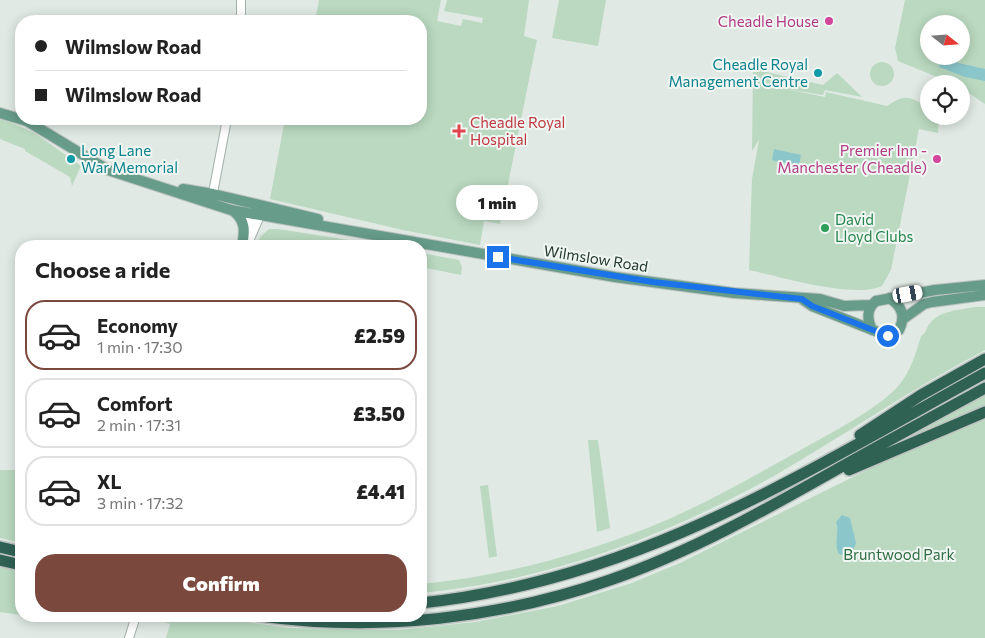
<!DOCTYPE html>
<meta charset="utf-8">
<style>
:root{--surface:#fff;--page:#f6f6f6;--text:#222;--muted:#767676;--line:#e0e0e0;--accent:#7b483e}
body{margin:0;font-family:Commissioner,sans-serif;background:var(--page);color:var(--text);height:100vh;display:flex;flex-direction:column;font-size:19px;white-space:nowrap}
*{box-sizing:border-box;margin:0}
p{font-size:16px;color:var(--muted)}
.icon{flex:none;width:28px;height:28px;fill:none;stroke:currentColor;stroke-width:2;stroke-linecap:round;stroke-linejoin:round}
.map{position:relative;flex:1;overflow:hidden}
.sheet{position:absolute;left:15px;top:240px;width:412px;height:382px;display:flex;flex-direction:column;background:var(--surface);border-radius:20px;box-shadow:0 2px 12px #0003}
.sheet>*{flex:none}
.top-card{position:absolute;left:15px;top:15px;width:412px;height:110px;border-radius:20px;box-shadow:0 2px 12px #0003;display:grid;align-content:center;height:110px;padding:0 20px;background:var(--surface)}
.needle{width:32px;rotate:107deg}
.fabs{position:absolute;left:920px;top:15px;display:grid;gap:10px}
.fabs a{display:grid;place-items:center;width:50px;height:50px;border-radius:50%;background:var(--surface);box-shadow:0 2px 12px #0003;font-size:25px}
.end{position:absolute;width:22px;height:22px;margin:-11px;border:6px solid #1a73e8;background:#fff;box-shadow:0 0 0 2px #fff}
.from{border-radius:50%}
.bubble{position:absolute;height:35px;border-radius:18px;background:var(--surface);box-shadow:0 2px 12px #0003;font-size:16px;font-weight:800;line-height:35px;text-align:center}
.car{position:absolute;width:15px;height:30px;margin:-15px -8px;border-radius:6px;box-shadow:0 0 4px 1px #0007;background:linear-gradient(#fff 24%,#345 0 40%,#fff 0 76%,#345 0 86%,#fff 0)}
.top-card b{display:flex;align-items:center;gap:18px;height:48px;font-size:19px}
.top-card b+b{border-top:1px solid var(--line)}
.top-card i{width:12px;height:12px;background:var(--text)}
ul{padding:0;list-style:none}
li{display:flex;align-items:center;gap:15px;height:70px;margin:0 10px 8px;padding:0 10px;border:2px solid var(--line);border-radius:20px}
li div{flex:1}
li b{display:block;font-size:19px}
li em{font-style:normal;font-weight:800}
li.selected{border-color:var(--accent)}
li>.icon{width:45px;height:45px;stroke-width:1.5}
h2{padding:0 20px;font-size:22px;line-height:60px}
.cta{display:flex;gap:10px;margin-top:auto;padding:10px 20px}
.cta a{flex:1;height:58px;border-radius:20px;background:var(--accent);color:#fff;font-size:20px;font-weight:800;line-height:58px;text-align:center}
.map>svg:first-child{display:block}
.green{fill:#bad9c0;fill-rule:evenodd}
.water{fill:#8bc6cb}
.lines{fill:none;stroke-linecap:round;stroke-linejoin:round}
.minor-casing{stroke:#a3b0aa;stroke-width:10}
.major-casing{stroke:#bdc3c1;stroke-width:12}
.highway-casing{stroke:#bdc3c1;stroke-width:14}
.minor{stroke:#fff;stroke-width:8}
.major{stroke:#679c8a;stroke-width:10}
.highway{stroke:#306254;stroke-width:11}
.route{stroke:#1a73e8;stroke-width:6}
.hotel-dot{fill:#d1479c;stroke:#f0f6f2;stroke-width:2}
.culture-dot{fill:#0f9aa8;stroke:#f0f6f2;stroke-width:2}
.health-dot{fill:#e0444e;stroke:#f0f6f2;stroke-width:2}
.leisure-dot{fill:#2e9e5b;stroke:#f0f6f2;stroke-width:2}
.labels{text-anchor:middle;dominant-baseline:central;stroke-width:4;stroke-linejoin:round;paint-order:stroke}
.hotel-label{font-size:15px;fill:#b23c85;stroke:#f0f6f2;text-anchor:end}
.culture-label{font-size:15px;fill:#0d838f;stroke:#f0f6f2;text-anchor:end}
.health-label{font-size:15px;fill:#be3a42;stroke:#f0f6f2;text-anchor:start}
.leisure-label{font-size:15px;fill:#27864d;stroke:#f0f6f2;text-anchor:start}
.street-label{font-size:15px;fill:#223830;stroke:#f0f6f2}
.park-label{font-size:15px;fill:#2f6c42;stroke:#f0f6f2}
</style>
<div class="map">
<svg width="985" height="638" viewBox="0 0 985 638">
<rect width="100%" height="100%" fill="#e0e9e4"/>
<path class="green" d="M319 0H441L437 21 461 26 463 19 482 23 483 18 444 11 447 0H529L524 36 537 40 500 224 484 221 480 245 403 230 270 199 285 119H421V21H315Z
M559 0H606L598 46 552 38Z
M905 0H985V104L961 88V84H954L898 61 895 48ZM929 24H961V56H929Z
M870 74a12 12 0 1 1 24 0a12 12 0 1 1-24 0Z
M753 69 823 85 837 73 862 97 825 90 823 95 785 89 825 97 826 92 887 106C907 93 906 97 929 106V116H939L938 133 919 129 891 270 882 286C854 299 781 277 749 270L752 179 759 140 752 151Z
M3 119 35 133 81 166 72 186 70 177 25 151V149L0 139V120Z
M269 229H278L387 246H256L261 236Z
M421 253 459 260 462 267 461 275 421 267Z
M975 307H985V350C912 388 845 435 774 476 665 537 546 581 421 593V584C505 576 592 552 669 519 716 498 761 472 806 447 833 432 881 407 900 384 911 370 916 353 921 336L925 333C932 311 953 311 975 307Z
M985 392V407L894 445 893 441Z
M985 419V638H166L170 624 149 616H205L289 628 399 630 475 622 558 606 632 583 680 563 887 460Z
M588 440H598L610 528 597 532Z
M0 470H21V543L0 538Z
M488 485 497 556 489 558 480 486Z
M0 567 21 572V615L0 612Z"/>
<path class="water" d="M941 59 985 69V81L965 77 939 67Z
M774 149 801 155 799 166 772 160Z
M842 515 850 518 856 543C854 551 847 557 839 554 833 543 840 532 836 522Z"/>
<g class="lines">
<g class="minor-casing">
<path id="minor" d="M241 0V21
M212 198 227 119
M246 235 252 210
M247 246 262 211
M129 638 136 616"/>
</g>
<g class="major-casing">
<path id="major" d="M0 113 27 121 108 170 231 210 615 277 734 293 820 299 844 306 871 305
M183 189 213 194 318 219
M232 210C246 220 245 231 242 246
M802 299 812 306 888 336 899 330C906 316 902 306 889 298
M903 319 924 304 932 302 985 295
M872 330C867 319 866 309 876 301L935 290 985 285"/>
</g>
<g class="highway-casing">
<path id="highway" d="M860 435 921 395 985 359
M849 470 985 412
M0 547 21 552
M0 560 21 565
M421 603C637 580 800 475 985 373
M260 616C378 632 498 619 610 580 691 552 767 509 841 467 889 440 937 414 985 388"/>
</g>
<use href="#minor" class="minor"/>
<use href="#major" class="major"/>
<use href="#highway" class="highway"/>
</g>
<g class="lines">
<path class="route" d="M498 257 653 282 802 299 812 306 888 336"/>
</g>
<g class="hotel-dot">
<circle cx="829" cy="21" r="5"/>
<circle cx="937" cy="159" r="5"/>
</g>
<g class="culture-dot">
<circle cx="818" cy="73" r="5"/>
<circle cx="71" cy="159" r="5"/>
</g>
<path class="health-dot" d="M456.5 123.5h5v5h5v5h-5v5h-5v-5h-5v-5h5z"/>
<circle class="leisure-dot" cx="825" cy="228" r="5"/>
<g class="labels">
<g class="hotel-label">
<text x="819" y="21">Cheadle House</text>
<text x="927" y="150">Premier Inn -<tspan x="927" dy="17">Manchester (Cheadle)</tspan></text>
</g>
<g class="culture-label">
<text x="808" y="64">Cheadle Royal<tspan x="808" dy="17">Management Centre</tspan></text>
<text x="81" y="150" text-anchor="start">Long Lane<tspan x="81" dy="17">War Memorial</tspan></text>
</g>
<g class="health-label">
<text x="470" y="122">Cheadle Royal<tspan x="470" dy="17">Hospital</tspan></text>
</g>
<g class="leisure-label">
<text x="835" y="219">David<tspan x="835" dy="17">Lloyd Clubs</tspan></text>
</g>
<g class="street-label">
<text transform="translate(596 258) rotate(9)">Wilmslow Road</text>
</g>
<g class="park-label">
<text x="899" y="554">Bruntwood Park</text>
</g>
</g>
</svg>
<div class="fabs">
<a><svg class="needle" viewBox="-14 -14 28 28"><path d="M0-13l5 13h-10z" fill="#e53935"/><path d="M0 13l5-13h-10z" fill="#767676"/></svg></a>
<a><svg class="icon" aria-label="locate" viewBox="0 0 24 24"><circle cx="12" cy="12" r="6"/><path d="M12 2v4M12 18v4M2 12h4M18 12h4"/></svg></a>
</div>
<i class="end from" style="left:888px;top:336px"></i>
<i class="end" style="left:498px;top:257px"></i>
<div class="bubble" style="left:456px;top:185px;width:82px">1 min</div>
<i class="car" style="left:908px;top:294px;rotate:80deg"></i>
<div class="top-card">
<b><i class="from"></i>Wilmslow Road</b>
<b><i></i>Wilmslow Road</b>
</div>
<section class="sheet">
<h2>Choose a ride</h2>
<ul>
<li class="selected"><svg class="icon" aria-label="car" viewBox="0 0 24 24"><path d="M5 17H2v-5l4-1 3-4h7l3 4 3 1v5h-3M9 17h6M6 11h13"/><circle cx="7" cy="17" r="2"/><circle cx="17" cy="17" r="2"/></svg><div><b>Economy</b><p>1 min · 17:30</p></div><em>£2.59</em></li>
<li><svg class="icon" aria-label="car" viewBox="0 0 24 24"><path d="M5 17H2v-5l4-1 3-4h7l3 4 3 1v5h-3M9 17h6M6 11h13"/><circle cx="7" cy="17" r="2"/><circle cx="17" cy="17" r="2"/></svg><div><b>Comfort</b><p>2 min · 17:31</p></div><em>£3.50</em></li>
<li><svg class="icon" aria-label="car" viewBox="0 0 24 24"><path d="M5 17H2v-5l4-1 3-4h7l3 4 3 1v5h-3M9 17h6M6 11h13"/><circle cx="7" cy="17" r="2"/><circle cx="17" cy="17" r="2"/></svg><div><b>XL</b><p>3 min · 17:32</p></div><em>£4.41</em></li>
</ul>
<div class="cta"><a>Confirm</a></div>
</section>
</div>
